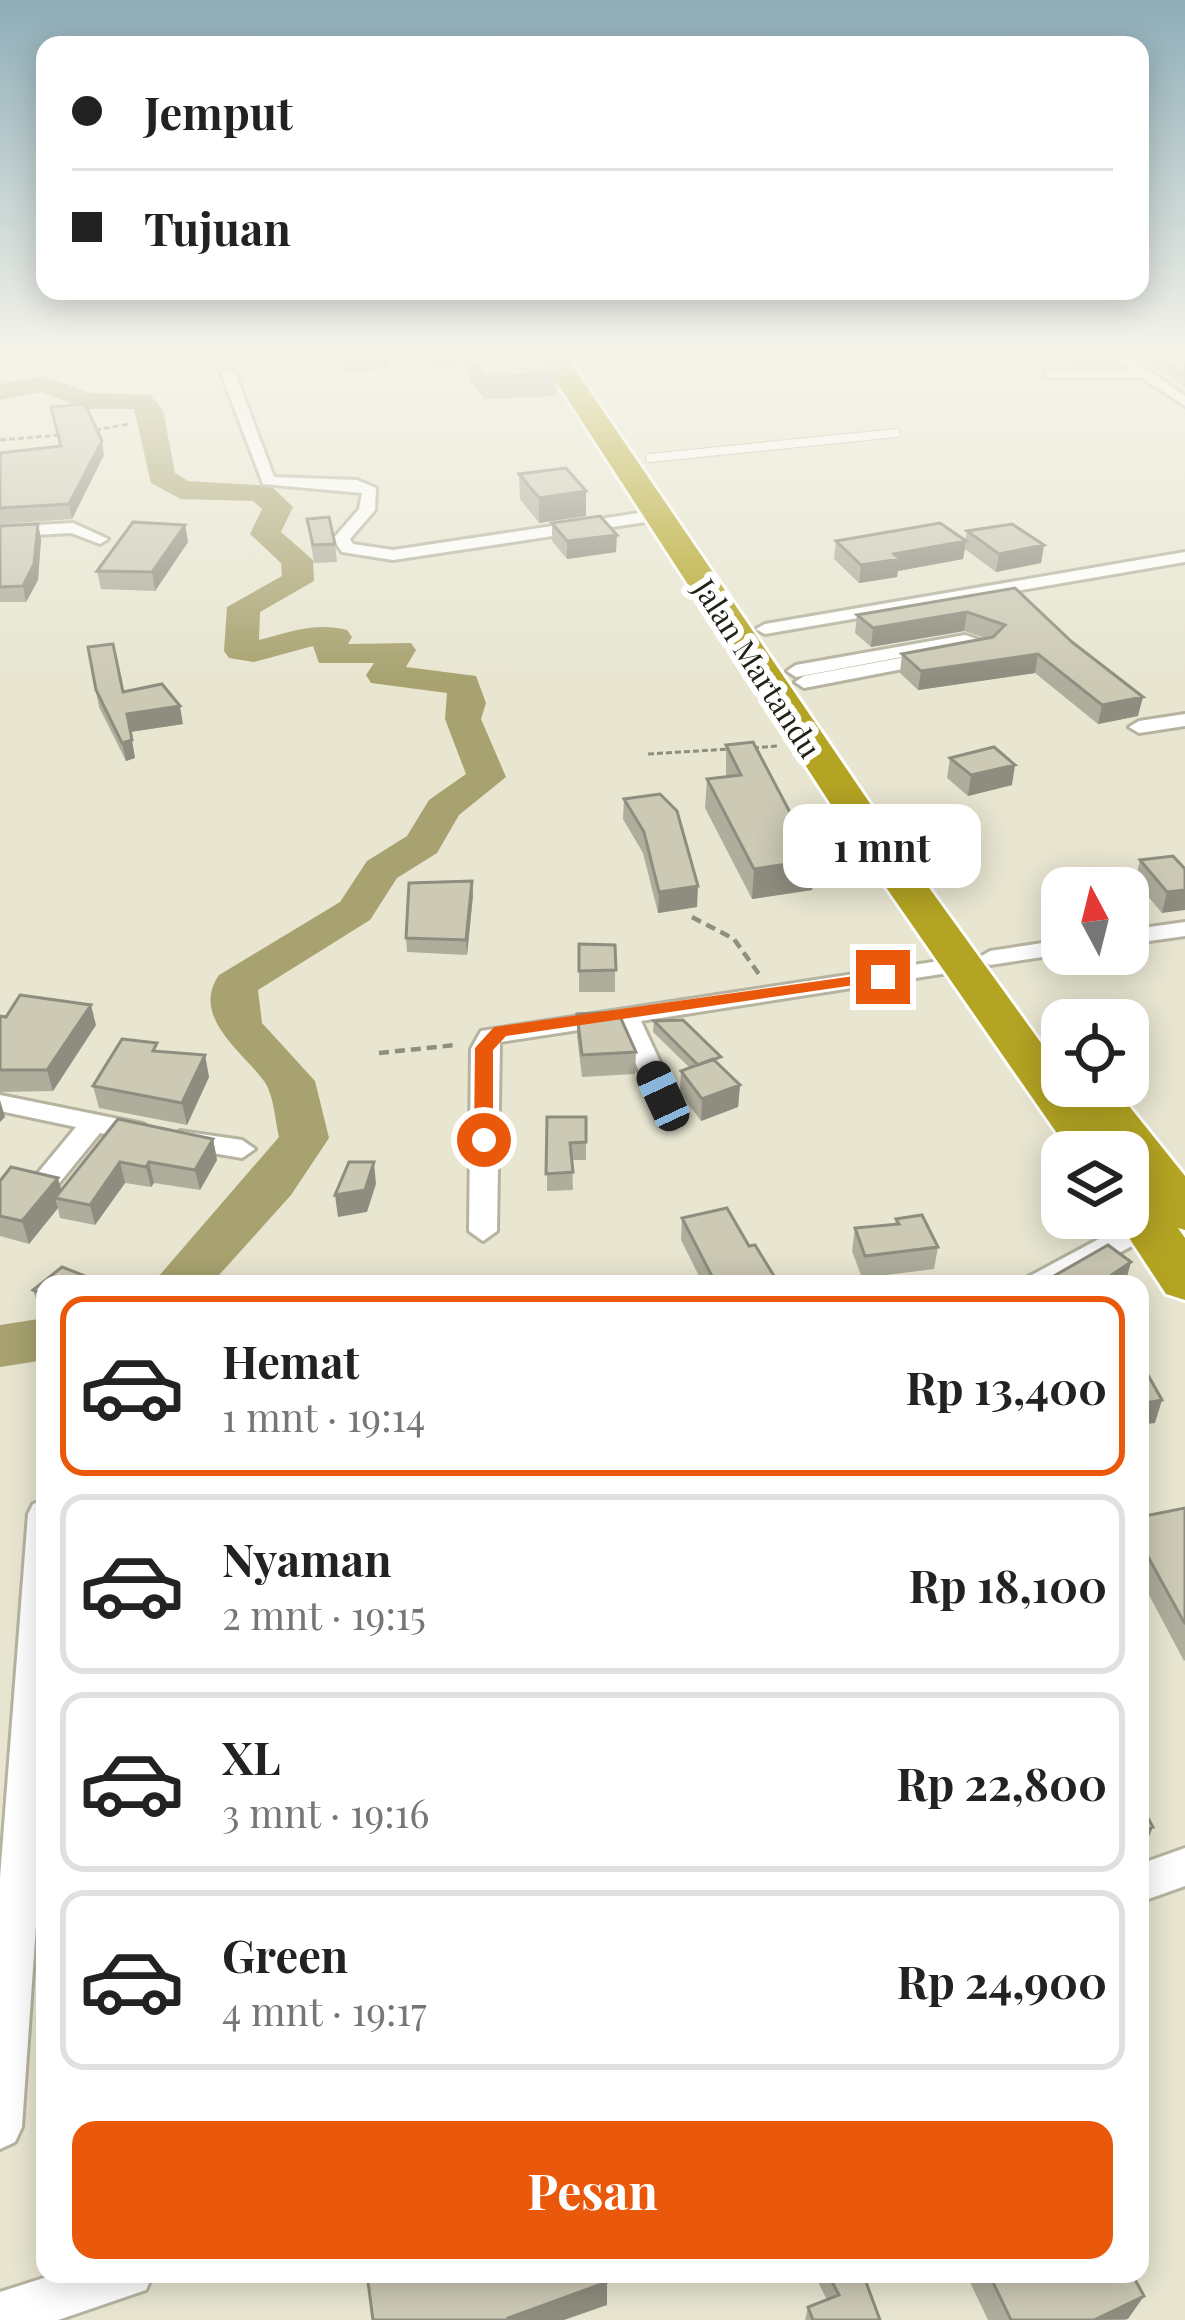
<!DOCTYPE html>
<html lang="id">
<meta charset="utf-8">
<style>
:root{--surface:#fff;--page:#f2f2f2;--text:#222;--muted:#767676;--line:#e0e0e0;--accent:#ea580c}
body{margin:0;font-family:"Playfair Display",serif;background:var(--page);color:var(--text);height:100vh;display:flex;flex-direction:column;font-size:45px;white-space:nowrap}
*{box-sizing:border-box;margin:0}
p{font-size:39px;color:var(--muted)}
.icon{flex:none;width:66px;height:66px;fill:none;stroke:currentColor;stroke-width:2;stroke-linecap:round;stroke-linejoin:round}
.map{position:relative;flex:1;overflow:hidden}
.panel{position:absolute;left:36px;top:1275px;width:1113px;height:1008px;display:flex;flex-direction:column;background:var(--surface);border-radius:24px;box-shadow:0 6px 30px #0003}
.panel>*{flex:none}
.hud{position:absolute;left:36px;top:36px;width:1113px;height:264px;border-radius:24px;box-shadow:0 6px 30px #0003;display:grid;align-content:center;height:264px;padding:0 36px;background:var(--surface)}
.needle{width:78px;rotate:353deg}
.fabs{position:absolute;left:1041px;top:867px;display:grid;gap:24px}
.fabs a{display:grid;place-items:center;width:108px;height:108px;border-radius:24px;background:var(--surface);box-shadow:0 6px 30px #0003;font-size:60px}
.end{position:absolute;width:54px;height:54px;margin:-27px;border:15px solid #ea580c;background:#fff;box-shadow:0 0 0 6px #fff}
.from{border-radius:50%}
.bubble{position:absolute;height:84px;border-radius:24px;background:var(--surface);box-shadow:0 6px 30px #0003;font-size:39px;font-weight:700;line-height:84px;text-align:center}
.car{position:absolute;width:36px;height:72px;margin:-36px -18px;border-radius:15px;box-shadow:0 0 9px 3px #0007;background:linear-gradient(#222 24%,#8ab4d8 0 40%,#222 0 76%,#8ab4d8 0 86%,#222 0)}
.hud b{display:flex;align-items:center;gap:42px;height:114px;font-size:45px}
.hud b+b{border-top:3px solid var(--line)}
.hud i{width:30px;height:30px;background:var(--text)}
ul{padding:21px 0 0;list-style:none}
li{display:flex;align-items:center;gap:36px;height:180px;margin:0 24px 18px;padding:0 12px;border:6px solid var(--line);border-radius:24px}
li div{flex:1}
li b{display:block;font-size:45px}
li em{font-style:normal;font-weight:700}
li.current{border-color:var(--accent)}
li>.icon{width:108px;height:108px;stroke-width:1.5}
.action{display:flex;gap:24px;margin-top:auto;padding:24px 36px}
.action a{flex:1;height:138px;border-radius:24px;background:var(--accent);color:#fff;font-size:48px;font-weight:700;line-height:138px;text-align:center}
.map>svg:first-child{display:block}
.lines{fill:none;stroke-linecap:round;stroke-linejoin:round}
.river{fill:#a8a270;fill-rule:evenodd}
.lane-casing{stroke:#b6b4a0;stroke-width:10}
.street-casing{stroke:#b6b4a0;stroke-width:6}
.highway-casing{stroke:#fff;stroke-width:6}
.path-far1{stroke:#8f8e7f;stroke-width:3;stroke-dasharray:6 3;stroke-linecap:butt}
.path{stroke:#8f8e7f;stroke-width:4.5;stroke-dasharray:10 6;stroke-linecap:butt}
.lane{stroke:#fff;stroke-width:8}
.street{fill:#fff;fill-rule:evenodd}
.highway{fill:#b3a423;fill-rule:evenodd}
.wall{fill:#afad9c}
.shaded-wall{fill:#8f8d7f}
.building{fill:#ccc9b5;stroke:#8f8d7f;stroke-width:3}
.route{fill:#ea580c}
.labels{text-anchor:middle;dominant-baseline:central;stroke-width:12;stroke-linejoin:round;paint-order:stroke}
.far-street-label{font-size:30px;fill:#23221a;stroke:#fff}
</style>
<div class="map">
<svg width="1185" height="2320" viewBox="0 0 1185 2320">
<rect width="100%" height="100%" fill="#e8e6d1"/>
<g class="lines">
<path class="river" d="M44 376 90 393 150 395 163 410 175 473 188 481 271 486 293 507 281 532 313 560 314 581 260 612 259 640C290 632 315 622 347 630L352 637 348 644 411 643 416 650 406 667 476 676 486 703 481 719 506 777 459 815 437 853 397 878 370 920 258 990 262 1023 315 1081 329 1138 291 1195 211 1284H152L279 1137C275 1120 274 1095 264 1081 243 1052 190 1017 219 975L340 902 367 861 407 836 429 800 466 774 445 719 447 693 371 683 366 675 374 663H319L313 646 254 662 229 658 224 651 227 607 282 576 281 563 250 534 262 509 253 501 181 499 151 483 134 409H86L42 392 0 400V384Z
M45 1318V1360L0 1367V1325Z"/>
<g class="lane-casing">
<path id="lane" d="M650 458 896 433"/>
</g>
<g class="street-casing">
<path id="street" d="M1111 355H1127L1185 396V406L1141 377 1051 378 1044 374 1051 370 1129 369Z
M228 369 235 373 274 477 357 480 376 488 375 510 350 539 353 544 393 550 659 510 667 515 659 520 393 560 342 552 333 539 359 509 362 493 263 484 221 373Z
M73 523 108 539 100 544 71 533 0 537V527Z
M1185 552V562L765 634 756 629 765 624Z
M965 635 998 646 970 656 961 651 965 645 796 677 787 671 796 665Z
M932 652 941 658 939 662 804 688 795 682 804 676Z
M1185 714V726L1139 733 1129 727 1139 721Z
M1185 922V936L1128 944V930Z
M1062 940V954L990 965 978 958 990 951Z
M959 958 967 960 971 965 967 970 641 1021 676 1096 663 1104 650 1096 618 1024 500 1042 497 1231 483 1241 469 1231 471 1049 481 1031Z
M0 1095 143 1124 156 1133 143 1142 100 1133 52 1192 42 1194 28 1185 76 1127 0 1111Z
M180 1131 242 1140 255 1149 242 1158 171 1146 167 1140Z
M1153 1219 1163 1222 1167 1229 1163 1236 1130 1247 1062 1284H1023L1028 1277 1110 1233Z
M45 1500V1796L22 2127 15 2142 0 2149V1878L28 1514 33 1504Z
M1185 1848V1886L1140 1902V1864Z
M56 2274H153L146 2290 58 2320H0V2292Z"/>
</g>
<g class="highway-casing">
<path id="highway" d="M539 355H565L901 849 1062 1072V1086H1113L1185 1176V1230L1178 1228 1185 1238V1300L1166 1294 1116 1218H1128V1152H1070L865 857Z"/>
</g>
<path class="path-far1" d="M95 430 129 424
M0 440 60 435
M753 748 778 746
M648 754 730 749"/>
<path class="path" d="M692 917 734 939 761 977
M379 1053 456 1045"/>
<use href="#lane" class="lane"/>
<use href="#street" class="street"/>
<use href="#highway" class="highway"/>
</g>
<path class="wall" d="M314 355H389L390 369 345 372 340 360 318 362Z
M424 355H539L556 374 557 396 484 399 469 378 468 365 430 367Z
M1061 355H1118L1116 365H1072Z
M1135 355H1185V387Z
M0 453 104 455 72 519 0 524Z
M519 474 586 491V516L539 523 520 499Z
M307 519 335 544 337 562 314 563Z
M552 523 616 552 567 559 552 541Z
M38 524 41 539 38 580 26 602H0V526Z
M185 525 188 542 155 591 101 589 97 571Z
M967 531 1044 545 1041 563 996 572 965 549 963 559 898 571 897 577 859 583 834 559 836 541H965Z
M1015 588 1138 716 1098 724 1035 673 918 690 900 673 902 654 985 638 964 631 871 647 855 633 857 615Z
M88 647 123 692 183 724 130 732 135 758 126 761 99 707Z
M726 745 815 860 812 890 752 899 705 808 707 779 726 776Z
M950 758 1012 785 968 796 947 778Z
M624 799 697 907 658 913 643 853 623 819Z
M1140 860 1185 869 1162 913 1135 881Z
M473 895 467 955 407 952 406 938Z
M579 944 615 945V992H579Z
M577 1014 636 1052 635 1074 582 1077 577 1036Z
M0 1016 96 1025 53 1091 0 1092Z
M654 1021 720 1066 740 1085 738 1107 701 1121 680 1093 681 1071 690 1068 653 1032Z
M159 1051 205 1055 209 1077 187 1125 99 1108 93 1086Z
M547 1117H586V1160H572L573 1190 547 1191Z
M118 1119 213 1139 217 1160 200 1190 154 1183 151 1187 125 1183 95 1225 60 1218 58 1208 29 1244 0 1236V1181L61 1190Z
M682 1218 779 1284H703L681 1240Z
M896 1219 938 1247 934 1269 862 1278 852 1251 855 1228 895 1225Z
M62 1267 85 1276 88 1284H45V1305L37 1302 33 1290Z
M1185 1508V1660L1184 1661 1140 1578V1517Z
M814 2274H863L880 2320H805L808 2307 827 2300Z
M969 2274H1132L1144 2296 1126 2320H988L968 2278Z"/>
<path class="shaded-wall" d="M317 355H340V360L318 362Z
M102 441 104 455 72 519 69 504Z
M586 491V516L539 523V498Z
M38 524 41 539 38 580 26 602 23 586Z
M185 525 188 542 155 591 152 572Z
M617 535 616 552 567 559V541Z
M966 541 963 559 898 571 897 577 859 583 861 565 894 554Z
M1044 545 1041 563 996 572 999 554Z
M967 612 964 631 871 647 873 628Z
M1038 654 1035 673 918 690 921 671Z
M1143 697 1138 716 1098 724 1102 705Z
M180 706 183 724 130 732 127 714Z
M132 740 135 758 126 761 122 743Z
M1015 765 1012 785 968 796 971 775Z
M815 860 812 890 752 899 754 869Z
M472 881 473 895 467 955 466 940Z
M698 886 697 907 658 913 659 892Z
M1185 890V910L1162 913 1167 892Z
M91 1005 96 1025 53 1091 47 1070Z
M205 1055 209 1077 187 1125 182 1103Z
M740 1085 738 1107 701 1121 702 1099Z
M0 1100 5 1117 0 1122Z
M213 1139 217 1160 200 1190 195 1170Z
M120 1162 125 1183 95 1225 90 1205Z
M149 1162 154 1183 151 1187 146 1167Z
M374 1162 376 1184 367 1212 338 1217 335 1195Z
M58 1178 64 1199 55 1198 58 1208 29 1244 22 1221Z
M1131 1262 1125 1284H1098Z
M1162 1400 1155 1423 1140 1425V1404Z
M1153 1827 1144 1848 1140 1849V1831Z
M607 2282V2305L564 2320H508V2318Z
M1144 2296 1128 2319 1094 2320Z"/>
<path class="building" d="M470 355H539L556 374 483 377 468 357Z
M1153 355H1185V375Z
M85 404 102 441 69 504 0 508V453L61 446 51 407Z
M566 468 586 491 539 498 519 474Z
M600 516 617 535 567 541 552 523Z
M329 517 335 544 313 545 307 519Z
M133 522 185 525 152 572 97 571Z
M940 523 966 541 894 554 900 559 861 565 836 541Z
M38 524 34 564 23 586 0 587V526Z
M1012 524 1044 545 999 554 967 531Z
M1015 588 1072 642 1143 697 1102 705 1038 654 921 671 902 654 993 637 1005 625 967 612 873 628 857 615Z
M113 644 123 692 162 684 180 706 127 714 132 740 122 743 96 690 88 647Z
M753 742 815 860 754 869 707 779 741 775 726 745Z
M994 747 1015 765 971 775 950 758Z
M660 794 677 811 698 886 659 892 644 832 624 799Z
M1173 856 1185 869V890L1167 892 1140 860Z
M472 881 466 940 406 938 409 883Z
M579 944 615 945 616 970 579 971Z
M20 995 91 1005 47 1070H0V1016L6 1017Z
M618 1012 636 1052 582 1055 577 1014Z
M683 1020 721 1057 698 1065 654 1021Z
M122 1039 157 1043 153 1051 205 1055 182 1103 93 1086Z
M713 1059 740 1085 702 1099 681 1071Z
M547 1117H586V1142L570 1143 573 1172 546 1174Z
M118 1119 213 1139 195 1170 149 1162 146 1167 120 1162 90 1205 55 1198Z
M349 1162H374L365 1190 335 1195Z
M11 1167 58 1178 22 1221 0 1216V1181Z
M727 1208 749 1246 755 1245 779 1284H716L682 1218Z
M922 1215 938 1247 865 1256 855 1228 899 1224 896 1219Z
M1108 1245 1131 1262 1098 1284H1040Z
M62 1267 85 1276 76 1284H45V1295L33 1290Z
M375 1278V1284H337V1282Z
M1140 1361 1162 1400 1140 1404Z
M1185 1508V1624L1140 1542V1517Z
M1140 1804 1153 1827 1140 1831Z
M367 2274H605L607 2282 508 2318 509 2320H373Z
M828 2274H863L880 2320H813L808 2307 839 2295Z
M989 2274H1132L1144 2296 1094 2320H1011Z"/>
<linearGradient id="sky" x2="0" y2="1"><stop stop-color="#8eadb8"/><stop offset="0.52" stop-color="#f5f4ea"/><stop offset="1" stop-color="#f5f4ea" stop-opacity="0"/></linearGradient>
<rect width="1185" height="680" fill="url(#sky)"/>
<path class="route" d="M883 972 889 980 506 1036 493 1050V1140L484 1146 474 1140 475 1048 494 1027Z"/>
<g class="labels">
<g class="far-street-label">
<text transform="translate(758 668) rotate(57)">Jalan Martandu</text>
</g>
</g>
</svg>
<div class="fabs">
<a><svg class="needle" viewBox="-14 -14 28 28"><path d="M0-13l5 13h-10z" fill="#e53935"/><path d="M0 13l5-13h-10z" fill="#767676"/></svg></a>
<a><svg class="icon" aria-label="locate" viewBox="0 0 24 24"><circle cx="12" cy="12" r="6"/><path d="M12 2v4M12 18v4M2 12h4M18 12h4"/></svg></a>
<a><svg class="icon" aria-label="layers" viewBox="0 0 24 24"><path d="M12 4l9 5-9 5-9-5zM3 14l9 5 9-5"/></svg></a>
</div>
<i class="end from" style="left:484px;top:1140px"></i>
<i class="end" style="left:883px;top:977px"></i>
<div class="bubble" style="left:783px;top:804px;width:198px">1 mnt</div>
<i class="car" style="left:663px;top:1096px;rotate:335deg"></i>
<div class="hud">
<b><i class="from"></i>Jemput</b>
<b><i></i>Tujuan</b>
</div>
<section class="panel">
<ul>
<li class="current"><svg class="icon" aria-label="car" viewBox="0 0 24 24"><path d="M5 17H2v-5l4-1 3-4h7l3 4 3 1v5h-3M9 17h6M6 11h13"/><circle cx="7" cy="17" r="2"/><circle cx="17" cy="17" r="2"/></svg><div><b>Hemat</b><p>1 mnt · 19:14</p></div><em>Rp 13,400</em></li>
<li><svg class="icon" aria-label="car" viewBox="0 0 24 24"><path d="M5 17H2v-5l4-1 3-4h7l3 4 3 1v5h-3M9 17h6M6 11h13"/><circle cx="7" cy="17" r="2"/><circle cx="17" cy="17" r="2"/></svg><div><b>Nyaman</b><p>2 mnt · 19:15</p></div><em>Rp 18,100</em></li>
<li><svg class="icon" aria-label="car" viewBox="0 0 24 24"><path d="M5 17H2v-5l4-1 3-4h7l3 4 3 1v5h-3M9 17h6M6 11h13"/><circle cx="7" cy="17" r="2"/><circle cx="17" cy="17" r="2"/></svg><div><b>XL</b><p>3 mnt · 19:16</p></div><em>Rp 22,800</em></li>
<li><svg class="icon" aria-label="car" viewBox="0 0 24 24"><path d="M5 17H2v-5l4-1 3-4h7l3 4 3 1v5h-3M9 17h6M6 11h13"/><circle cx="7" cy="17" r="2"/><circle cx="17" cy="17" r="2"/></svg><div><b>Green</b><p>4 mnt · 19:17</p></div><em>Rp 24,900</em></li>
</ul>
<div class="action"><a>Pesan</a></div>
</section>
</div>
